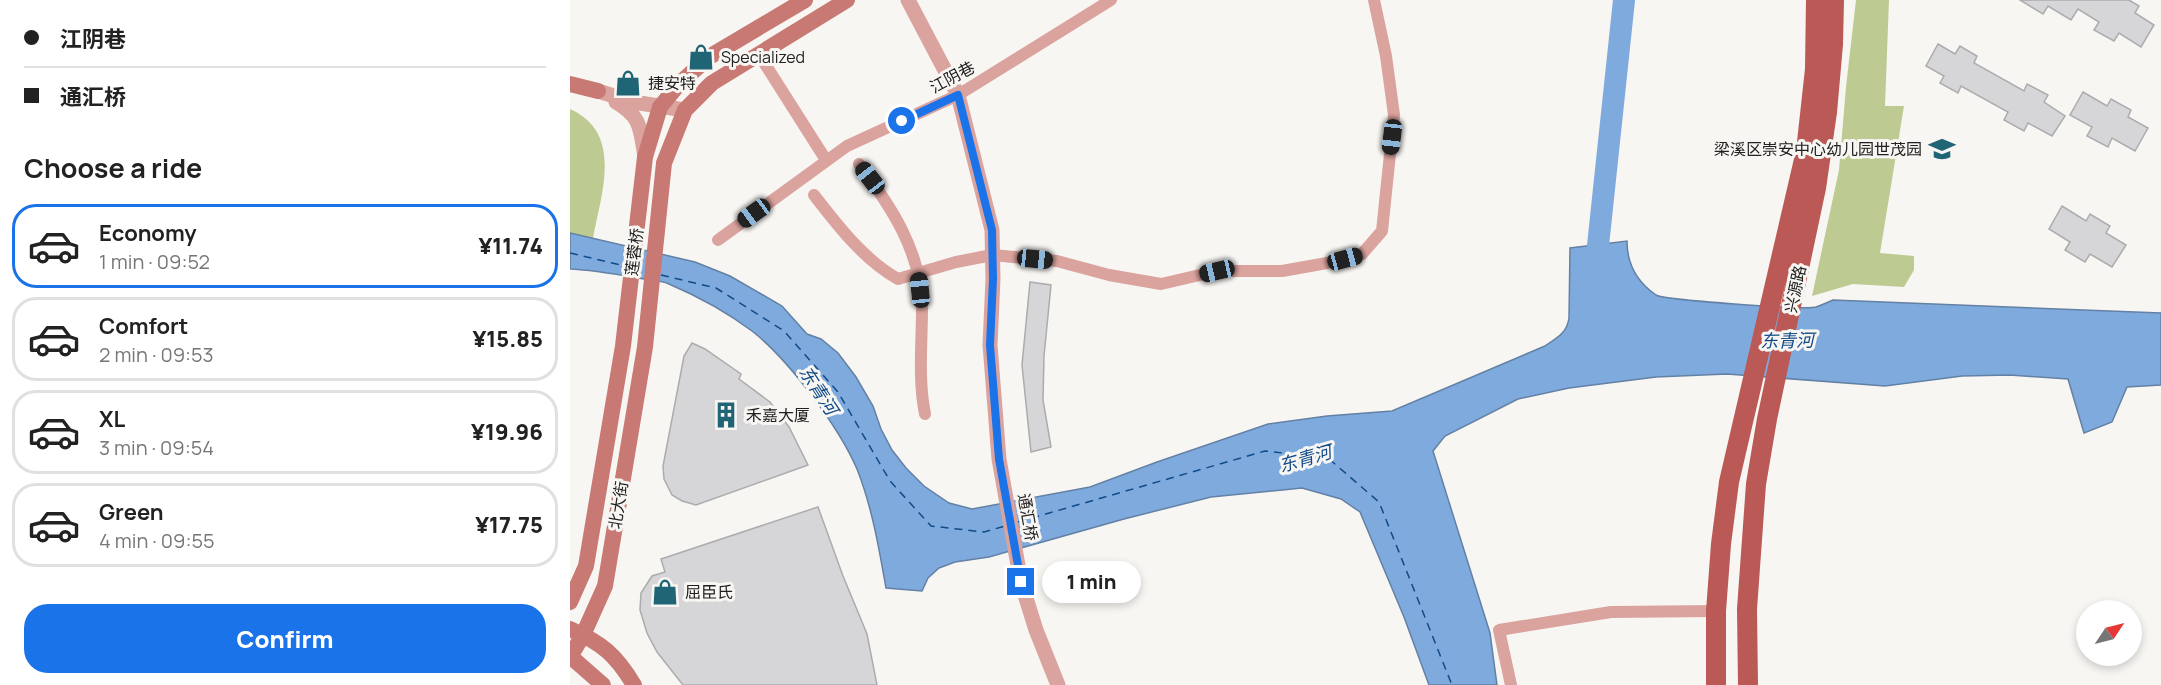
<!DOCTYPE html>
<meta charset="utf-8">
<style>
:root{--surface:#fff;--page:#f6f6f6;--text:#222;--muted:#767676;--line:#e0e0e0;--accent:#1a73e8}
body{margin:0;font-family:Manrope,"Noto Sans SC",sans-serif;background:var(--page);color:var(--text);height:100vh;display:flex;flex-direction:column;font-size:22px;white-space:nowrap}
*{box-sizing:border-box;margin:0}
p{font-size:20px;color:var(--muted)}
.icon{flex:none;width:33px;height:33px;fill:none;stroke:currentColor;stroke-width:2;stroke-linecap:round;stroke-linejoin:round}
.map{position:relative;flex:1;overflow:hidden}
.side{display:flex;flex-direction:column;background:var(--surface);width:570px}
.side>*{flex:none}
.top-card{display:grid;align-content:center;height:132px;padding:0 24px;background:var(--surface)}
.needle{width:39px;rotate:55deg}
.controls{position:absolute;left:1506px;top:600px;display:grid;gap:12px}
.controls a{display:grid;place-items:center;width:66px;height:66px;border-radius:50%;background:var(--surface);box-shadow:0 3px 9px #0003;font-size:30px}
.end{position:absolute;width:27px;height:27px;margin:-14px;border:8px solid #1a73e8;background:#fff;box-shadow:0 0 0 3px #fff}
.from{border-radius:50%}
.bubble{position:absolute;height:42px;border-radius:21px;background:var(--surface);box-shadow:0 3px 9px #0003;font-size:20px;font-weight:800;line-height:42px;text-align:center}
.car{position:absolute;width:18px;height:36px;margin:-18px -9px;border-radius:8px;box-shadow:0 0 4px 2px #0007;background:linear-gradient(#222 24%,#8ab4d8 0 40%,#222 0 76%,#8ab4d8 0 86%,#222 0)}
.top-card b{display:flex;align-items:center;gap:21px;height:57px;font-size:22px}
.top-card b+b{border-top:2px solid var(--line)}
.top-card i{width:15px;height:15px;background:var(--text)}
ul{padding:0;list-style:none}
li{display:flex;align-items:center;gap:18px;height:84px;margin:0 12px 9px;padding:0 12px;border:3px solid var(--line);border-radius:24px}
li div{flex:1}
li b{display:block;font-size:22px}
li em{font-style:normal;font-weight:800}
li.selected{border-color:var(--accent)}
li>.icon{width:54px;height:54px;stroke-width:1.5}
h2{padding:0 24px;font-size:27px;line-height:72px}
.cta{display:flex;gap:12px;margin-top:auto;padding:12px 24px}
.cta a{flex:1;height:69px;border-radius:24px;background:var(--accent);color:#fff;font-size:24px;font-weight:800;line-height:69px;text-align:center}
main{display:flex;flex:1;min-height:0}
.map>svg:first-child{display:block}
.green{fill:#bdca91}
.water{fill:#7faadd;stroke:#6381a4;stroke-width:1.5}
.lines{fill:none;stroke-linecap:round;stroke-linejoin:round}
.river{stroke:#7faadd;stroke-width:22}
.ferry{stroke:#104b89;stroke-width:1.5;stroke-dasharray:8 6;stroke-linecap:butt}
.building{fill:#d6d5d8;stroke:#acabae;stroke-width:1.5}
.minor{stroke:#dba39e;stroke-width:12}
.tertiary{stroke:#dba39e;stroke-width:15}
.secondary{stroke:#c97974;stroke-width:16}
.primary{stroke:#ba5955;stroke-width:20}
.route{stroke:#1a73e8;stroke-width:8}
.labels{text-anchor:middle;dominant-baseline:central;stroke-width:6;stroke-linejoin:round;paint-order:stroke}
.poi-label{font-size:16px;fill:#222120;stroke:#f8f6f3;text-anchor:start}
.street-label{font-size:16px;fill:#222120;stroke:#f8f6f3}
.water-label{font-size:18px;font-style:italic;fill:#104b89;stroke:#f8f6f3}
</style>
<main>
<section class="side">
<div class="top-card">
<b><i class="from"></i>江阴巷</b>
<b><i></i>通汇桥</b>
</div>
<h2>Choose a ride</h2>
<ul>
<li class="selected"><svg class="icon" aria-label="car" viewBox="0 0 24 24"><path d="M5 17H2v-5l4-1 3-4h7l3 4 3 1v5h-3M9 17h6M6 11h13"/><circle cx="7" cy="17" r="2"/><circle cx="17" cy="17" r="2"/></svg><div><b>Economy</b><p>1 min · 09:52</p></div><em>¥11.74</em></li>
<li><svg class="icon" aria-label="car" viewBox="0 0 24 24"><path d="M5 17H2v-5l4-1 3-4h7l3 4 3 1v5h-3M9 17h6M6 11h13"/><circle cx="7" cy="17" r="2"/><circle cx="17" cy="17" r="2"/></svg><div><b>Comfort</b><p>2 min · 09:53</p></div><em>¥15.85</em></li>
<li><svg class="icon" aria-label="car" viewBox="0 0 24 24"><path d="M5 17H2v-5l4-1 3-4h7l3 4 3 1v5h-3M9 17h6M6 11h13"/><circle cx="7" cy="17" r="2"/><circle cx="17" cy="17" r="2"/></svg><div><b>XL</b><p>3 min · 09:54</p></div><em>¥19.96</em></li>
<li><svg class="icon" aria-label="car" viewBox="0 0 24 24"><path d="M5 17H2v-5l4-1 3-4h7l3 4 3 1v5h-3M9 17h6M6 11h13"/><circle cx="7" cy="17" r="2"/><circle cx="17" cy="17" r="2"/></svg><div><b>Green</b><p>4 min · 09:55</p></div><em>¥17.75</em></li>
</ul>
<div class="cta"><a>Confirm</a></div>
</section>
<div class="map">
<svg width="1591" height="685" viewBox="0 0 1591 685">
<rect width="100%" height="100%" fill="#f8f6f3"/>
<path class="green" d="M1286 0H1319L1315 106H1334L1310 253 1344 256V270L1334 287 1283 284 1242 296 1269 170 1276 87Z
M0 109C54 133 31 194 23 238L0 233Z"/>
<path class="water" d="M0 233 125 262 160 276 212 306 237 334 251 339 268 353 286 377 303 406 311 429 322 450 336 468 354 486 379 503 402 509 520 487 587 462 698 424 757 416 822 411 975 346C987 338 997 333 999 318L1000 248 1057 241C1057 264 1067 282 1086 295 1094 300 1234 310 1246 307 1252 305 1258 302 1263 300L1591 313V385L1557 387 1542 422 1514 433 1498 379 1440 375 1392 376 1315 386 1157 374 1086 377 999 388 948 399 875 436 863 451 920 633 927 685H859L834 617 790 512 771 499 732 488 641 497 554 519 419 557 385 562 369 568 358 578 352 591 316 588C309 548 302 507 287 469 269 427 218 359 182 331 158 313 127 296 99 284 90 280 78 280 68 278 45 274 23 270 0 269Z"/>
<g class="lines">
<path class="river" d="M1029 273 1027 255 1054 0"/>
<path class="ferry" d="M0 253 55 266
M91 275 146 288 214 331 268 392 320 481 361 526 414 532 435 526
M448 522 695 451 758 458 809 502 882 685"/>
</g>
<path class="building" d="M1450 0H1559L1569 6 1565 13 1584 25 1571 47 1549 33 1544 41 1524 30 1529 22 1508 9 1501 20 1478 6 1473 14Z
M1368 44 1385 54 1390 46 1407 56 1404 63 1454 91 1457 84 1478 95 1474 102 1495 116 1482 136 1458 123 1454 131 1434 120 1438 112 1391 86 1388 93 1370 83 1374 76 1356 66Z
M1513 92 1537 106 1541 99 1561 110 1558 117 1578 128 1565 151 1542 138 1538 147 1517 136 1522 127 1500 115Z
M1492 206 1516 221 1520 214 1540 226 1536 233 1556 245 1542 267 1520 254 1515 262 1495 250 1500 242 1479 229Z
M460 282 481 285 474 356 473 400 481 447 461 452 452 365Z
M122 343 135 349 171 374 169 379 200 402 219 427 238 465 126 505 112 501 102 495 94 479 93 466 114 356Z
M248 507 273 576 297 634 307 685H113L87 652 77 633 70 610 71 593 82 576 95 572 91 559Z"/>
<g class="lines">
<path class="minor" d="M188 53 256 160
M289 164C321 206 352 253 352 308 352 344 348 379 355 414
M244 195C268 226 294 260 328 279L386 262 422 255 487 261 539 275 591 284 647 271H712L757 263 792 254 812 231 824 115 816 56 804 0
M148 240 277 146 388 95 541 0
M941 685 929 630 1041 612 1146 611"/>
<path class="tertiary" d="M338 0 388 95 422 230 423 279 420 345 429 459 451 582 466 630 488 685
M28 91 63 102 115 110
M46 102C72 117 70 129 75 157"/>
<path class="secondary" d="M0 84 28 91
M0 602 16 566 53 346 75 157 90 107 109 84 139 57 235 0
M0 629C32 643 46 655 64 685
M0 656 33 685
M0 657 13 635 35 586 75 347 94 163 115 110 142 83 277 0"/>
<path class="primary" d="M1146 685V611L1151 544 1159 482 1236 151 1245 69 1246 0
M1178 685 1177 609 1186 484 1197 419 1246 188 1257 112 1263 44 1264 0"/>
</g>
<g class="lines">
<path class="route" d="M332 121 388 95 422 230 423 279 420 345 429 459 451 582"/>
</g>
<defs>
<g id="shop-bare" transform="scale(2.07)"><path d="M-5-2.5h2.3a2.7 3.5 0 0 1 5.4 0H5L5.5 6h-11ZM-1.5-2.5h3a1.5 2.3 0 0 0-3 0Z" fill="#206576" stroke="#f8f6f3" stroke-width="2.5" paint-order="stroke"/></g>
<g id="school-bare" transform="scale(2.07)"><path d="M0-5L7-2L0 1L-7-2ZM-4 1L0 2.5L4 1V4Q0 6-4 4Z" fill="#206576" stroke="#f8f6f3" stroke-width="2.5" paint-order="stroke"/></g>
<g id="building-bare" transform="scale(2.07)"><path d="M-4-6H4V6H1V3H-1V6H-4ZM-2.5-4.3h1.7v1.8h-1.7ZM.8-4.3h1.7v1.8H.8ZM-2.5-1h1.7V.8h-1.7ZM.8-1h1.7V.8H.8Z" fill="#206576" stroke="#f8f6f3" stroke-width="2.5" paint-order="stroke"/></g>
</defs>
<g fill-rule="evenodd">
<use href="#shop-bare" x="131" y="57"/>
<use href="#shop-bare" x="58" y="83"/>
<use href="#school-bare" x="1372" y="149"/>
<use href="#building-bare" x="156" y="415"/>
<use href="#shop-bare" x="95" y="592"/>
</g>
<g class="labels">
<g class="poi-label">
<text x="151" y="57">Specialized</text>
<text x="78" y="83">捷安特</text>
<text x="1352" y="149" text-anchor="end">梁溪区崇安中心幼儿园世茂园</text>
<text x="176" y="415">禾嘉大厦</text>
<text x="115" y="592">屈臣氏</text>
</g>
<g class="street-label">
<text transform="translate(382 77) rotate(-28)">江阴巷</text>
<text transform="translate(64 252) rotate(-83)">莲蓉桥</text>
<text transform="translate(1225 289) rotate(-78)">兴源路</text>
<text transform="translate(48 505) rotate(-81)">北大街</text>
<text transform="translate(458 517) rotate(80)">通汇桥</text>
</g>
<g class="water-label">
<text transform="translate(1217 340) rotate(-1)">东青河</text>
<text transform="translate(249 390) rotate(57)">东青河</text>
<text transform="translate(735 458) rotate(-16)">东青河</text>
</g>
</g>
</svg>
<div class="controls">
<a><svg class="needle" viewBox="-14 -14 28 28"><path d="M0-13l5 13h-10z" fill="#e53935"/><path d="M0 13l5-13h-10z" fill="#767676"/></svg></a>
</div>
<i class="end from" style="left:332px;top:121px"></i>
<i class="end" style="left:451px;top:582px"></i>
<div class="bubble" style="left:472px;top:561px;width:99px">1 min</div>
<i class="car" style="left:822px;top:137px;rotate:187deg"></i>
<i class="car" style="left:300px;top:178px;rotate:322deg"></i>
<i class="car" style="left:184px;top:213px;rotate:234deg"></i>
<i class="car" style="left:465px;top:259px;rotate:96deg"></i>
<i class="car" style="left:775px;top:259px;rotate:75deg"></i>
<i class="car" style="left:647px;top:271px;rotate:257deg"></i>
<i class="car" style="left:350px;top:290px;rotate:354deg"></i>
</div>
</main>
